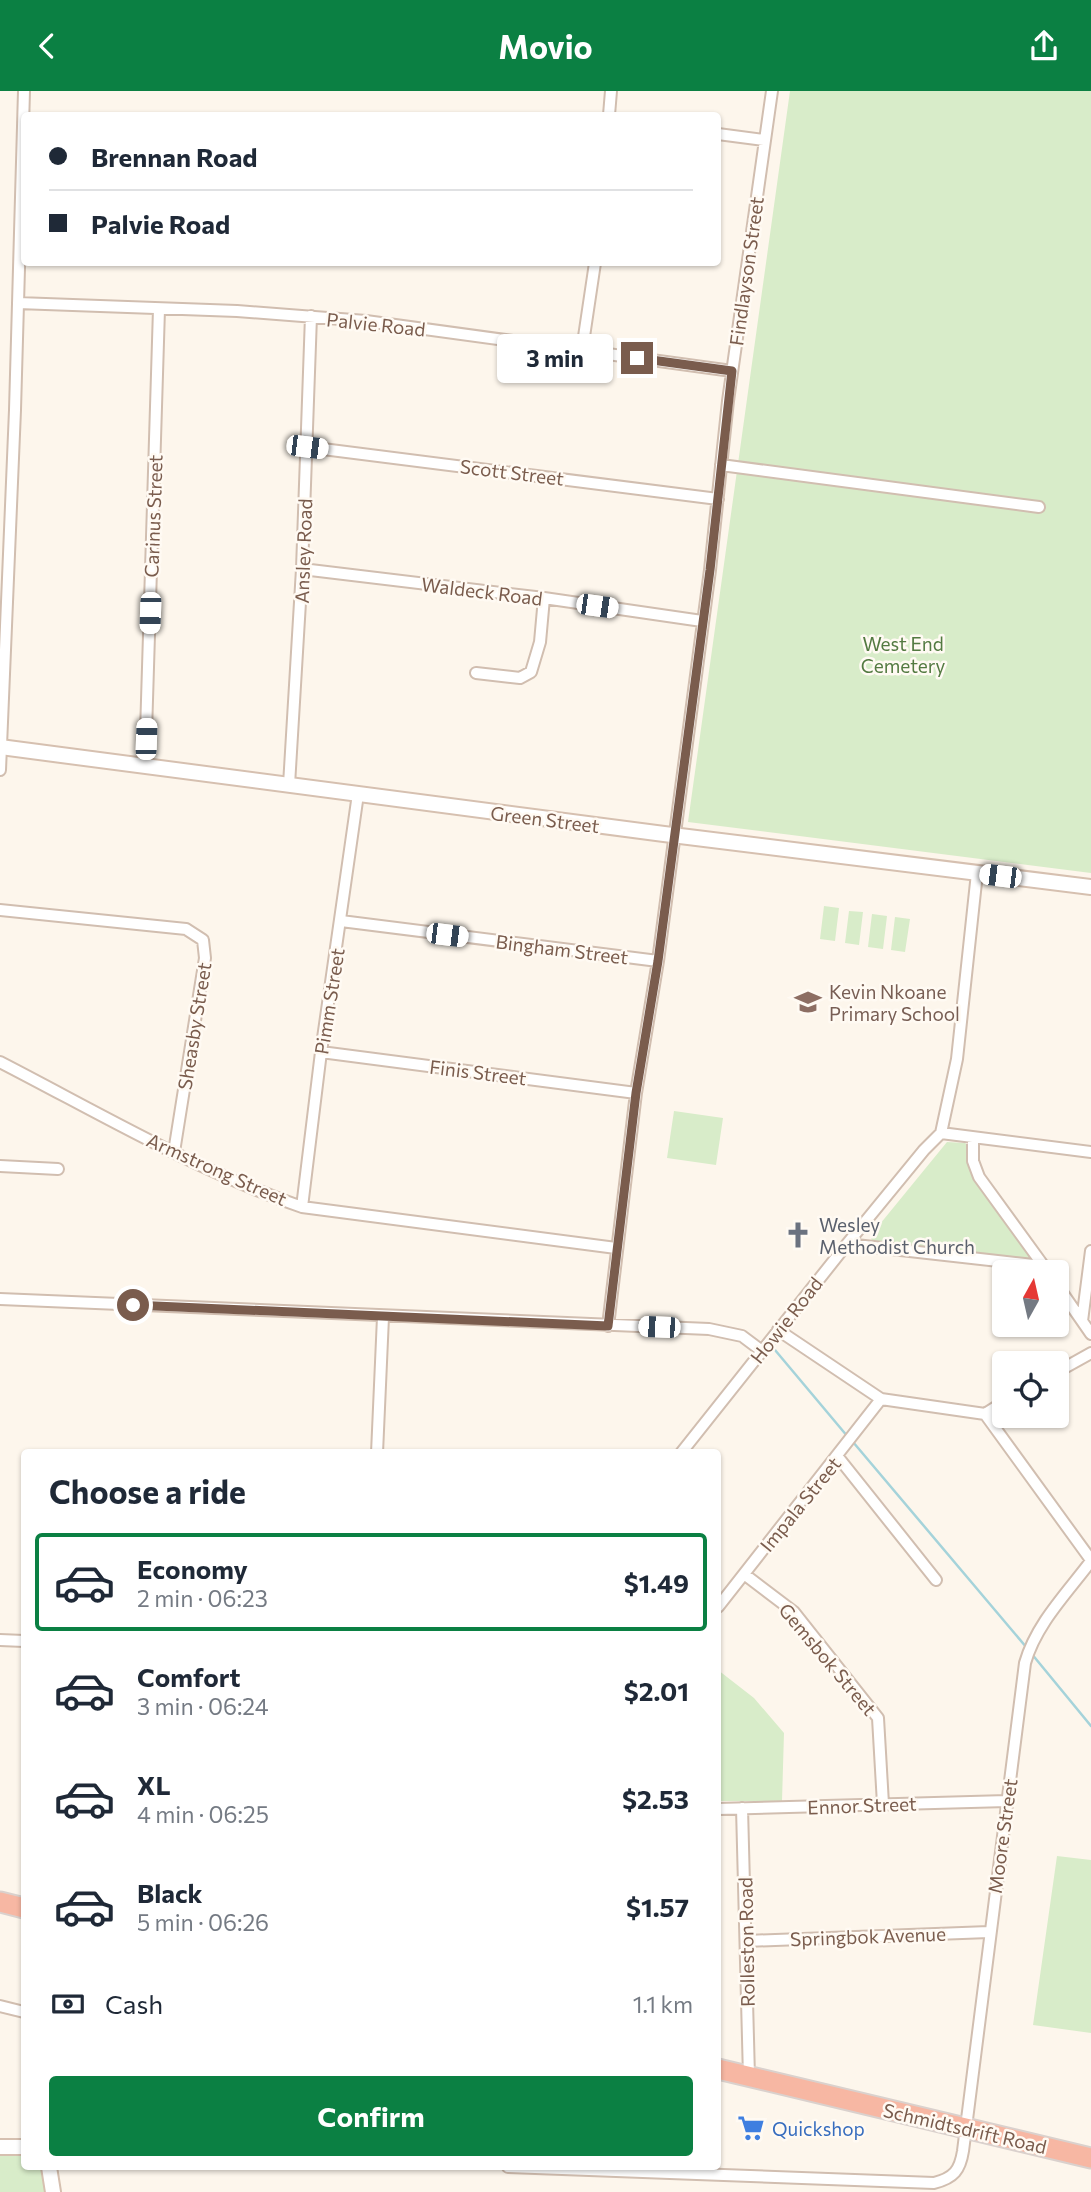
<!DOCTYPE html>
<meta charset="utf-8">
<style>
:root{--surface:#fff;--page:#f2f2f3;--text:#1f2937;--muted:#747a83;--line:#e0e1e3;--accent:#0b8043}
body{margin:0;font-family:Commissioner,sans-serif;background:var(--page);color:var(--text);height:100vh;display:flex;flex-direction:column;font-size:26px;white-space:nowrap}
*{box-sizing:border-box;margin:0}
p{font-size:23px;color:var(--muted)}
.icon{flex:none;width:38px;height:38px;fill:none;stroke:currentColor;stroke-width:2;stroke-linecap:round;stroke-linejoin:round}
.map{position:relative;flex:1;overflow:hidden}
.sheet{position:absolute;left:21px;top:1358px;width:700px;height:721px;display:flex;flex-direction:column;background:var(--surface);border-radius:7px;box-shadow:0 2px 5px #0004}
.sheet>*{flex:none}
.guide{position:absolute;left:21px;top:21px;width:700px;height:154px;border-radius:7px;box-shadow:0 2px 5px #0004;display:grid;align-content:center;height:154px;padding:0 28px;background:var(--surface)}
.needle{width:46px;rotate:8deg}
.buttons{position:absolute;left:992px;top:1169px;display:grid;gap:14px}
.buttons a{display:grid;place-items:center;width:77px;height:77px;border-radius:7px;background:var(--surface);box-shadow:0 2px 5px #0004;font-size:35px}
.end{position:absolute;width:32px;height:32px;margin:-16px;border:9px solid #7a5c4d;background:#fff;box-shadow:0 0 0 4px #fff}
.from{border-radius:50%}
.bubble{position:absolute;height:49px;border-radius:7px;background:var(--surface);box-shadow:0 2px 5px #0004;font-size:23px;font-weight:700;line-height:49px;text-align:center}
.car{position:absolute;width:21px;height:42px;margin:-21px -10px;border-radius:9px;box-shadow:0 0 5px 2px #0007;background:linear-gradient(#fff 24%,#345 0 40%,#fff 0 76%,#345 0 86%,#fff 0)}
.guide b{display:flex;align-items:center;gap:24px;height:66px;font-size:26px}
.guide b+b{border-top:2px solid var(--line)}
.guide i{width:18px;height:18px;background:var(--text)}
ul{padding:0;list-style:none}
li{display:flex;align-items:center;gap:21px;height:98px;margin:0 14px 10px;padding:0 14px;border:4px solid transparent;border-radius:7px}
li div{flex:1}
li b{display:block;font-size:26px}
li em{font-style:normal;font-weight:700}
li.active{border-color:var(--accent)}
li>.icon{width:63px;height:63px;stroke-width:1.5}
h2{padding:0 28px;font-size:32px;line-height:84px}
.pay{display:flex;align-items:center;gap:18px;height:77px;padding:0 28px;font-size:26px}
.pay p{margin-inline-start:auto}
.button{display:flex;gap:14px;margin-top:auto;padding:14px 28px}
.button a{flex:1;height:80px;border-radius:7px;background:var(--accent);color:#fff;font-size:28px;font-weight:700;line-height:80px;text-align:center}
header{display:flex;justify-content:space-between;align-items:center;height:91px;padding:0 28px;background:var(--accent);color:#fff;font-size:32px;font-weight:700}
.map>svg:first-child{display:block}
.green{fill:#d8ecc9}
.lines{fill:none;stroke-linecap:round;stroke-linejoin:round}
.stream{stroke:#a5d3da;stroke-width:2.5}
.street-casing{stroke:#d1beb0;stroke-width:14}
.secondary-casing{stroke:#d6c0b0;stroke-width:18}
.highway-casing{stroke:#dad1cd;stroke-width:23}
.street{stroke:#fff;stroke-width:10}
.secondary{stroke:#fff;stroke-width:14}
.highway{stroke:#f7b7a3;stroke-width:19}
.route{stroke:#7a5c4d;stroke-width:9}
.labels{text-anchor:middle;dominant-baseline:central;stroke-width:5;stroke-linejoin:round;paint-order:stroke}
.street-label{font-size:19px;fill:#7a5c4d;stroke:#fffaf3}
.park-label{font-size:19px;fill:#537a41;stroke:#fffaf3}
.education-label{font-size:19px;fill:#785e54;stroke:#fffaf3;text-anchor:start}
.worship-label{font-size:19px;fill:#5b616d;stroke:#fffaf3;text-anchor:start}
.shop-label{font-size:19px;fill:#366cbe;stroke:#fffaf3;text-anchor:start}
</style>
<header><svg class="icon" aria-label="back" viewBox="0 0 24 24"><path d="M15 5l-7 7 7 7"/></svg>Movio<svg class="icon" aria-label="share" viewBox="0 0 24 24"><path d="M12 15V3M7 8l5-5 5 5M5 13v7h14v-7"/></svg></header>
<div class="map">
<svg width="1091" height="2101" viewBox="0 0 1091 2101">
<rect width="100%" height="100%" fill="#fdf6ec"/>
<path class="green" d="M790 0H1091V782L688 731Z
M824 815 839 817 835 850 820 848Z
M849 820 863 821 859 854 845 852Z
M872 823 887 825 883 858 868 856Z
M895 826 910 828 905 861 891 859Z
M674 1020 723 1027 716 1074 667 1067Z
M947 1051 965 1052 970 1057 969 1068 1034 1169 872 1152 871 1144Z
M718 1579 754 1607 784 1642 782 1710H718Z
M1057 1765 1091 1769V1942L1033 1934Z
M0 2062 24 2063V2076H41L46 2101H0Z"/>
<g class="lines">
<path class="stream" d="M775 1259 848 1346
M853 1351 1027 1557
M1031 1562 1091 1635"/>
<g class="street-casing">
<path id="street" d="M609 24 611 0
M718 43 764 49
M18 212 237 220 366 230 732 280
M582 259 595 172
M307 356 718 408
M721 374 1039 416
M302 478 544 507 702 530
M476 582 520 587 531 581 540 551 544 507
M145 674 159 218
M0 679 15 319 24 0
M289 694 302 478 311 225
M0 819 186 838 203 849 205 867 174 1061
M341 830 658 870
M321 961 636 1002
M0 971C99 1022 197 1080 302 1116L616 1157
M941 1042 1091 1061
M973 1048V1070L979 1086 1048 1181
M0 1075 58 1078
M302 1116 321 961 358 703
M847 1153 1043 1175
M1057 1194 1091 1243
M0 1208 709 1238 742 1245 762 1260
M1082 1230 1091 1160
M608 1235 636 1002 658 870 710 479 728 310 772 0
M778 1239 881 1308 985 1323 1004 1311
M1057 1281 1091 1262
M985 1323 1091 1469
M377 1362 383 1226
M681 1362 847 1153 924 1059 941 1042 957 968 977 782
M838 1366 936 1489
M744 1483 794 1521 878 1627 883 1713
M718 1516 881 1308
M0 1549 24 1550
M742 1717 749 1986
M718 1718 1007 1710
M746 1850 989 1841
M0 1915 24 1921
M508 2076 934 2092C954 2087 960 2079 963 2060L1025 1572C1036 1533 1067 1502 1091 1470"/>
</g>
<g class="secondary-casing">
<path id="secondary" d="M0 656 664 743 1091 796
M0 2056H24
M49 2076 53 2101"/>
</g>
<g class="highway-casing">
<path id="highway" d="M0 1811 24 1817
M718 1978 1091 2067"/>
</g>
<use href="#street" class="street"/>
<use href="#secondary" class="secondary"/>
<use href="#highway" class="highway"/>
</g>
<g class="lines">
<path class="route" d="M133 1214 608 1235 636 1002 658 870 710 479 732 280 637 267"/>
</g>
<defs>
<g id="school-bare" transform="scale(2.1)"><path d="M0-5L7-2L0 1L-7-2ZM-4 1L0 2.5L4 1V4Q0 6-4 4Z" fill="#8d6e63" stroke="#fffaf3" stroke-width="2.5" paint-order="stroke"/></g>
<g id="church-bare" transform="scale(2.1)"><path d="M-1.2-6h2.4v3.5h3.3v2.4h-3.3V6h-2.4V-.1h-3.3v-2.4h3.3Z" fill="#6b7280" stroke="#fffaf3" stroke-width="2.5" paint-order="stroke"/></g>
<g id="supermarket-bare" transform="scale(2.1)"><path d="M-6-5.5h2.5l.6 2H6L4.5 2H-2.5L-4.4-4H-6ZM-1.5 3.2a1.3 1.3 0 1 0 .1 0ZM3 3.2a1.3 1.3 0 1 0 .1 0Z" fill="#3f7fe0" stroke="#fffaf3" stroke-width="2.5" paint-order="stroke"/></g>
</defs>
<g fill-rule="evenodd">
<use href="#school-bare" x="808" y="911"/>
<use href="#church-bare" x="798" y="1144"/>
<use href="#supermarket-bare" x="751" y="2037"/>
</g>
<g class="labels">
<g class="street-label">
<text transform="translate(746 180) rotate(-82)">Findlayson Street</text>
<text transform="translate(376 233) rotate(6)">Palvie Road</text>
<text transform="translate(512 381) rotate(7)">Scott Street</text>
<text transform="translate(153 425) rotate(-88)">Carinus Street</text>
<text transform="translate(303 460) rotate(-88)">Ansley Road</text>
<text transform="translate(482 500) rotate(7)">Waldeck Road</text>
<text transform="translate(545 728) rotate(7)">Green Street</text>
<text transform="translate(562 858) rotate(7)">Bingham Street</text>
<text transform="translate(329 910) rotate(-81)">Pimm Street</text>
<text transform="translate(194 935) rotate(-81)">Sheasby Street</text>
<text transform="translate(478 981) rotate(7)">Finis Street</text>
<text transform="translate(217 1078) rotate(24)">Armstrong Street</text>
<text transform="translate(786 1229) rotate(-52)">Howie Road</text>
<text transform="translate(800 1413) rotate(-51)">Impala Street</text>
<text transform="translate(828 1568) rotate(50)">Gemsbok Street</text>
<text transform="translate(862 1714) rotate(-2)">Ennor Street</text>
<text transform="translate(1002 1745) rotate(-82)">Moore Street</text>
<text transform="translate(868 1845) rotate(-2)">Springbok Avenue</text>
<text transform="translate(746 1851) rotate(-91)">Rolleston Road</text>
<text transform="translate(965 2037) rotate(13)">Schmidtsdrift Road</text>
</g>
<g class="park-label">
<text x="903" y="552">West End<tspan x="903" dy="22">Cemetery</tspan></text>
</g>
<g class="education-label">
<text x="829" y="900">Kevin Nkoane<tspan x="829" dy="22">Primary School</tspan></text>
</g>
<g class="worship-label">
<text x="819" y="1133">Wesley<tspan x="819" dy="22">Methodist Church</tspan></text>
</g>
<g class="shop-label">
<text x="772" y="2037">Quickshop</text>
</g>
</g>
</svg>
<div class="buttons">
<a><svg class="needle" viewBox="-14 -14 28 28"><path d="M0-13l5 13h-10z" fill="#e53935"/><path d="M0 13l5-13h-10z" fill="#747a83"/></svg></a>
<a><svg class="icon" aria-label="locate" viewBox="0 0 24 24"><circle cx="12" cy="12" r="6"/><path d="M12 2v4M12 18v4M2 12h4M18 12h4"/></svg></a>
</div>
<i class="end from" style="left:133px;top:1214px"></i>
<i class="end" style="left:637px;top:267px"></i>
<div class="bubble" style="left:497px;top:243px;width:116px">3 min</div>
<i class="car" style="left:307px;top:356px;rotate:97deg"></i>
<i class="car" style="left:597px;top:515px;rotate:98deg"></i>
<i class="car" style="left:150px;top:522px;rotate:182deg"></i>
<i class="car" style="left:146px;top:648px;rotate:2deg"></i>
<i class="car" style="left:1000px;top:785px;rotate:277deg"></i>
<i class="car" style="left:447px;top:844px;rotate:97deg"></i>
<i class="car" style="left:659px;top:1236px;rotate:272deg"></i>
<div class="guide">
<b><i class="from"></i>Brennan Road</b>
<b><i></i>Palvie Road</b>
</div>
<section class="sheet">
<h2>Choose a ride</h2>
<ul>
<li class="active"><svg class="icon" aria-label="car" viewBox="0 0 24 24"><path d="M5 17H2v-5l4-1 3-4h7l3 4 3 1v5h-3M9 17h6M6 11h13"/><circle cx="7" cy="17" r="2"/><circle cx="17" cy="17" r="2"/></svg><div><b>Economy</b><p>2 min · 06:23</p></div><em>$1.49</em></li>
<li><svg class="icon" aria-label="car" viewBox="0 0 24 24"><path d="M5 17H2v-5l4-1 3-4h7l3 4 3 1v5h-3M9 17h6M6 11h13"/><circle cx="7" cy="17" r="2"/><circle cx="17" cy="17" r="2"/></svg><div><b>Comfort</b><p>3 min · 06:24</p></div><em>$2.01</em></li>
<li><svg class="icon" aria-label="car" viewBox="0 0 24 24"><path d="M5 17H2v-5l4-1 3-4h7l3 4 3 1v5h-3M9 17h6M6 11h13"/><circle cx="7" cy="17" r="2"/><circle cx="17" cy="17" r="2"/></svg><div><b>XL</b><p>4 min · 06:25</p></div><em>$2.53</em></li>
<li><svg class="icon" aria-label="car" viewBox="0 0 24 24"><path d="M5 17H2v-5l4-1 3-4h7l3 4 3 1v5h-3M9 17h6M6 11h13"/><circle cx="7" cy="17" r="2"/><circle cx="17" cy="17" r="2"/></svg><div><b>Black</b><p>5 min · 06:26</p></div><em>$1.57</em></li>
</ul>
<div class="pay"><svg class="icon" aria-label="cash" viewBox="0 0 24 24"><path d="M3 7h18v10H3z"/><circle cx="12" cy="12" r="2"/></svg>Cash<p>1.1 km</p></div>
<div class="button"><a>Confirm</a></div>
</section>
</div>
